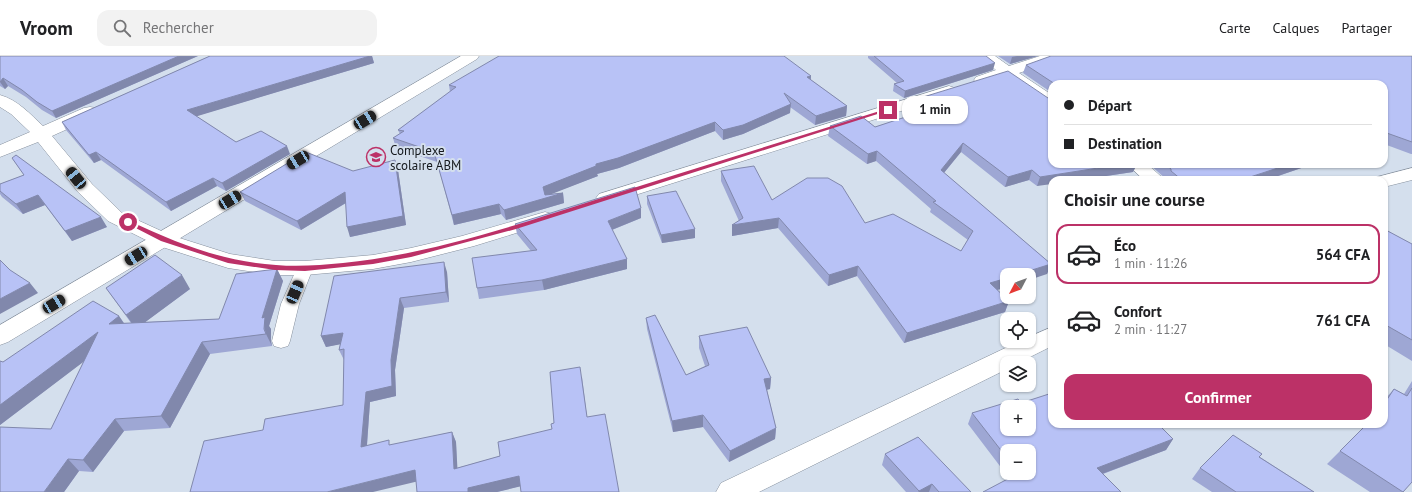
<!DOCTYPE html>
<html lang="fr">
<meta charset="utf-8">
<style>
:root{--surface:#fff;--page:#f2f2f2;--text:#202124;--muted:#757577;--line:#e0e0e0;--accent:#bc3167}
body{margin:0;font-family:"PT Sans",sans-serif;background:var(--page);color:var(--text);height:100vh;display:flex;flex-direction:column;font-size:15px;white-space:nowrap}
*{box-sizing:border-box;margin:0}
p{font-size:13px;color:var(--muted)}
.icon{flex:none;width:22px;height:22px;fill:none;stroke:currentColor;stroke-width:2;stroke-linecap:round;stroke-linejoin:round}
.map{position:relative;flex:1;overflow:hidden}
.drawer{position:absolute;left:1048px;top:120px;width:340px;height:252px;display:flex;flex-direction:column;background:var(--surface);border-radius:12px;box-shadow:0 1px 3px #0004}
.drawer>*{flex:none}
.top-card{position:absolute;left:1048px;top:24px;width:340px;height:88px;border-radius:12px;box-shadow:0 1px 3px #0004;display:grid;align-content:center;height:88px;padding:0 16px;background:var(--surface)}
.needle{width:26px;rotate:229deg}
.fabs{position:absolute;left:1000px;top:212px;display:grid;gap:8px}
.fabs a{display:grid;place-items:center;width:36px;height:36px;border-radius:8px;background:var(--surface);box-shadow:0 1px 3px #0004;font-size:20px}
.end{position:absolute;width:18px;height:18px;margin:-9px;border:5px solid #bc3167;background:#fff;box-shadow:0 0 0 2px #fff}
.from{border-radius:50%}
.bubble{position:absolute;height:28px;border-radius:12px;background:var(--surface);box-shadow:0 1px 3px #0004;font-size:13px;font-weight:800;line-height:28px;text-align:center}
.car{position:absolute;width:12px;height:24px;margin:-12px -6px;border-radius:5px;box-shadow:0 0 3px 1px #0007;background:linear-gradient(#222 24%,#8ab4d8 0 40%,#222 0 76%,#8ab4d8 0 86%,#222 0)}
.top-card b{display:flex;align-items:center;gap:14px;height:38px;font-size:15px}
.top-card b+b{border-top:1px solid var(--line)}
.top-card i{width:10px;height:10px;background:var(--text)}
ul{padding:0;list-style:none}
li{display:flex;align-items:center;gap:12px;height:60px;margin:0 8px 6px;padding:0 8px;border:2px solid transparent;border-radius:12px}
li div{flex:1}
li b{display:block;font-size:15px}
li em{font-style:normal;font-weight:800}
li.selected{border-color:var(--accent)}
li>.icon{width:36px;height:36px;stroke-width:1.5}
h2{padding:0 16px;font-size:18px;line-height:48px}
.button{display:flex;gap:8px;margin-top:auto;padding:8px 16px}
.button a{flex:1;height:46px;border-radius:12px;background:var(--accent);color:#fff;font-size:16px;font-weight:800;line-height:46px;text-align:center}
header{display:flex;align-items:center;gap:24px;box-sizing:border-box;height:56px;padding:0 20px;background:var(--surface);border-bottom:1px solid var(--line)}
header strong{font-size:19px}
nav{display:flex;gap:22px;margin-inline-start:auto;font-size:14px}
.search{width:280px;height:36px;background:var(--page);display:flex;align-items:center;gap:10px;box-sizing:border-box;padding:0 14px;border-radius:12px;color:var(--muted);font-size:15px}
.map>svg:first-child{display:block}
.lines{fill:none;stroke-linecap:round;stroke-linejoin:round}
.service-casing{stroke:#858f9c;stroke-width:1}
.minor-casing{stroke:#858f9c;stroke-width:1}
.tertiary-casing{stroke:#858f9c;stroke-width:1}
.service{fill:#fff;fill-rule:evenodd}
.minor{fill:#fff;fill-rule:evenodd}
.tertiary{fill:#fff;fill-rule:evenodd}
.wall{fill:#9ea7d4;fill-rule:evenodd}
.shaded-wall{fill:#8188ac}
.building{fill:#b8c2f6;stroke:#8188ac;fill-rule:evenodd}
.route{fill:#bc3167}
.labels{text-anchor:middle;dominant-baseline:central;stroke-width:4;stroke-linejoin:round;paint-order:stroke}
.poi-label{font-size:13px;fill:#15191d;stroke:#d4dfed;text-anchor:start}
</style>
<header>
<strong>Vroom</strong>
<div class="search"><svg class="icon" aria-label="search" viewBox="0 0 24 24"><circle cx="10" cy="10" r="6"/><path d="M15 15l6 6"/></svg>Rechercher</div>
<nav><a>Carte</a><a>Calques</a><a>Partager</a></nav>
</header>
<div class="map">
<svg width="1412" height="436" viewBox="0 0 1412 436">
<rect width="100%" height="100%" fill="#d4dfed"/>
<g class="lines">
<g class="service-casing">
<path id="service" d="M305 207 311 208 313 212 299 248 290 285 288 290 281 292 274 290 272 285 281 248 297 212 299 208Z"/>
</g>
<g class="minor-casing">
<path id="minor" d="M978 0H995L1009 10 1040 0H1062L1060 3 1019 17 1052 39V52L1046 50 1005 21 982 29 976 27 974 24 976 21 996 14Z
M949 30 955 32 957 35 955 38 613 146 606 148 599 146 596 142 599 138Z
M0 39C18 44 30 58 43 70L84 52 90 51 96 52 98 56 96 60 52 80 92 128 122 157 170 179 230 198 275 205H305L373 199 411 192 462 180 545 156 552 158 555 162 552 166 474 190 411 206 373 213 305 219H275L228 212 156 189 108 165 78 136 38 86 0 101V89L30 76 11 58 0 51Z
M1127 108H1147L1165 124H1144Z
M1412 112V124L1384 131V124H1375L1377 121Z
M1052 271V290L1018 307H1007V313L759 436H716L721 427 1020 285H1029V281Z"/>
</g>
<g class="tertiary-casing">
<path id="tertiary" d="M461 0H479L477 3 8 286 0 289V269Z"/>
</g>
<use href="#service" class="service"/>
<use href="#minor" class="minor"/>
<use href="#tertiary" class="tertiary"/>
</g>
<path class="wall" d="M0 0H198L56 62 42 54 26 41 8 30 5 33 0 30Z
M210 0H372L374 7 196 60 236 86 290 98 226 135 217 130 171 155 101 104 94 107 66 74 62 66Z
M868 0H986L993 14 904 42 893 35 894 28 897 27 868 2Z
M998 0H1038L1010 8Z
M1412 0V98H1411L1384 88V28H1052V37L1023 17 1026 9Z
M811 20V24L847 50 846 60 815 69 790 51V57L743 78 723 84 715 75 619 112 597 118 598 120 550 138 563 137 564 147 506 164 501 158 454 169 437 106 396 92 393 82 400 78 398 74 450 36 449 29Z
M920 42 1052 108H1137L1133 116 1079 124H1052L1037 130 1029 124 1005 131 961 96 944 117 1051 208 1047 218 1007 219V231L997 234 1009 245 1005 256 904 287 857 220 828 230 778 172 732 180V169L739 165 721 125V115L772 144 865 167 961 195 968 184 930 156 931 153 876 105 867 108 828 80 830 70 875 71 924 55 918 51Z
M12 102 107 171 72 185 45 149 23 158 2 141 0 138V128L24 119Z
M1149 108H1311L1310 109 1266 124H1166V123Z
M398 114 406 169 350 181 346 147 301 174 245 145 240 136 353 115Z
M647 140 695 173V182L662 187 647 148Z
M641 162 612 174 627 203V213L544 234 479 243 477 232 531 195 517 178 515 168Z
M1384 173 1412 188V305L1384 288Z
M277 213 283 225 269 270 271 273V285L272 290 210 298 170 372 124 375 93 416 79 415 64 436 51 373 84 305 0 369 3 306 119 260 124 267H131L106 232 190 233 145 266 219 263Z
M447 216 449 246 404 252 395 314 396 340 370 346 367 390 391 389 452 376 456 386 457 412 500 400 552 373 554 367 582 321 587 361 520 430 497 436H417L416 425 263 374 343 349 344 304 339 294 340 288 326 291 321 280Z
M646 262 686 319 705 310 699 292V280L771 322 770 333 767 334 776 372 775 383 729 406 703 371 673 376 647 273Z
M1412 325V426L1403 436H1370L1327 408 1340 395 1384 368V344L1394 333 1404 338Z
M1021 347 1173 383 1166 394 1103 418 1009 422 968 368 972 357ZM1007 395 1029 417H1007Z
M885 398 971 436H906L882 409Z
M1260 401 1314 436H1212L1192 423 1200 412Z"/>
<path class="shaded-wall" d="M179 0H198L56 62 52 55Z
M370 0H372L374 7 191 62 187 54Z
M1017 0H1038L1010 8 1012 1Z
M995 7 993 14 904 42 905 35Z
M811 20 810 29 807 21Z
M3 22 8 30 5 33 0 26Z
M791 48 790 57 743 78 723 84V74Z
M847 50 846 60 815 69 816 60Z
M715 66V75L619 112 597 118 598 120 544 141 543 131 596 108Z
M963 87 961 96 938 124 941 114Z
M287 90 290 98 226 135 222 127Z
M877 95 876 105 867 108 868 98Z
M96 96 101 104 94 107 89 99Z
M395 104 398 114 406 169 350 181 347 171Z
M1124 108H1137L1133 116 1079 124H1052V128L1037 130 1040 121Z
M1290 108H1311L1310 109 1266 124H1241Z
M1032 114 1029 124 1005 131 1008 121Z
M213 122 217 130 171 155 166 146Z
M345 136 349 145 301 174 297 165Z
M563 137 564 147 506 164 504 154Z
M38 139 45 149 23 158 16 148Z
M499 148 501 158 454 169 452 159Z
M641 152V162L609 175 608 165Z
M101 161 107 171 72 185 65 175Z
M779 162 778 172 732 180V169Z
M695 173V182L662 187 661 179Z
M627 203V213L544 234 542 224Z
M444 206 447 216 449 246 446 236Z
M1051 208 1047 218 1029 224V219H1016Z
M858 210 857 220 828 230 829 219Z
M277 213 283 225 269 270 271 273V285L272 290 266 278 262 262Z
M182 219 190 233 136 273 126 259Z
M1007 222V231L987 237 990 227Z
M30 227 38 237 0 258V243Z
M400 242 404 252 395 314 396 340 370 346 366 401 361 391 366 336 391 304Z
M1009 245 1005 256 904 287 907 277Z
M119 260 127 272 109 268Z
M98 276 107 288 0 369V349Z
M343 277 347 287 326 291 321 280Z
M202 286 210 298 170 372 161 360Z
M771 322 770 333 764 334V323Z
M703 359V371L673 376 672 365Z
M115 363 124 375 93 416 83 404Z
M776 372 775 383 729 406 730 395Z
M452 376 456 386 458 423 454 413Z
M1173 383 1166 394 1091 422 1097 412Z
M68 403 79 415 64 436H44Z
M415 414 419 425 373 436H327Z
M519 420 522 430 497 436H468V432Z
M932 428 929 436H918L919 435Z"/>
<path class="building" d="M0 0H179L52 55 37 46 22 34 3 22 0 26Z
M210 0H370L187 54 236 86 261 75 287 90 222 127 213 122 166 146 96 96 89 99 62 66Z
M499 0H784L811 20 807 21 847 50 816 60 784 37 791 48 743 69 723 74 715 66 618 102 596 108V110L543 131 545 139 563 137 504 154 499 148 452 159 434 96 393 82 404 75 398 74 456 31 449 29Z
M874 0H986L995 7 905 35 894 28 904 25Z
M1051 0H1412V86L1384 76V28H1231L1228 26 1223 28H1055L1026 9Z
M1008 15 1048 42 1052 43V108H1124L1040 121 1032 114 1008 121 963 87 941 114 1051 208 1016 219H1007V222L990 227 1009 245 907 277 858 210 829 219 779 162 732 169 743 162 721 115 754 110 772 144 807 122H828L842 130 865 167 893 158 961 195 973 175 933 146 936 145 877 95 868 98 830 70 861 60 875 71 936 51 920 42Z
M306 96 353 115 395 104 403 160 347 171 345 136 297 165 240 136Z
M16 99 101 161 65 175 38 139 16 148 0 135V128L24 119 12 102Z
M1165 108H1290L1241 124H1182L1171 115V113Z
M635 131 641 152 608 165 627 203 542 224 477 232 472 202 537 194 515 168Z
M676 135 695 173 661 179 647 140Z
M1384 173 1412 188V284L1384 268Z
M155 199 182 219 126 259 106 232Z
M0 204 10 214 30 227 0 243Z
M444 206 446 236 400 242 391 304 392 330 366 336 361 391 389 384V389L452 376 454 413 500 400 498 386 552 373 551 368 554 367 550 316 580 311 587 361 605 358 619 436H521L519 420 468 432V436H417L415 414 327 436H190L204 385 263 374 265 363 343 349 344 293 339 294 343 277 321 280 334 220Z
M277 213 262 262 265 261 264 273 266 278 202 286 161 360 115 363 83 404 68 403 44 436H0V371L51 373 98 276 0 349V305L3 306 93 245 119 260 109 268 219 263 236 218Z
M655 259 686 319 709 309 699 280 747 271 771 322 764 323 776 372 730 395 703 359 672 365 646 262Z
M1412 332V426L1403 436 1340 395 1367 368H1384V348L1394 333 1407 340Z
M1052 337V368H1158L1173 383 1097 412 1121 436H983L1019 417H1029V395H1007V402L972 357 1018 343 1021 347ZM1007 351H1029V373H1007Z
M1233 379 1262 398 1259 401 1314 436H1236L1200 412Z
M918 381 971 436H939L932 428 919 435 885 398Z"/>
<path class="route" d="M886 53 890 54 516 173 411 201 373 208 305 215 275 214 228 207 161 185 124 166 130 165C176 187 224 206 276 209 299 211 321 209 343 207 429 198 510 171 592 145 690 114 788 84 886 53Z"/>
<defs>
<g id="school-ring" transform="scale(1)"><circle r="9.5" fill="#d4dfed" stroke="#bc3167" stroke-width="1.5"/><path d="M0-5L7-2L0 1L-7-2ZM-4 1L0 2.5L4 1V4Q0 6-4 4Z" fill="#bc3167"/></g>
</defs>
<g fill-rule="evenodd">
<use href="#school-ring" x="376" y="101"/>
</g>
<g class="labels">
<g class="poi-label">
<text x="390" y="94">Complexe<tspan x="390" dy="15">scolaire ABM</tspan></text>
</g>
</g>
</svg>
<div class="fabs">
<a><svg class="needle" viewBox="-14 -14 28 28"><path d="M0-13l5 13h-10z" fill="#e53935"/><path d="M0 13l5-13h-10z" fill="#757577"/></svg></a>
<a><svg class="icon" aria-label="locate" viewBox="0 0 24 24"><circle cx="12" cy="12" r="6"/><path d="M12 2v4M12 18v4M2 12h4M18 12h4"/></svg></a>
<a><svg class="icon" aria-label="layers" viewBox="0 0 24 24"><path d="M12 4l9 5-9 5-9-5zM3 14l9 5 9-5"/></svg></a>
<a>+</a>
<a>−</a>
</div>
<i class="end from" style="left:128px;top:166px"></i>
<i class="end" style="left:888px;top:54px"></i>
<div class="bubble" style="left:902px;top:40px;width:66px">1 min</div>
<i class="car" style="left:365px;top:64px;rotate:59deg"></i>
<i class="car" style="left:298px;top:104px;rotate:239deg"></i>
<i class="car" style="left:76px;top:122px;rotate:321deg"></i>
<i class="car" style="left:230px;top:144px;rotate:59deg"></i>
<i class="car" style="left:136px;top:200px;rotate:239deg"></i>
<i class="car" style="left:295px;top:236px;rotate:23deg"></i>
<i class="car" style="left:54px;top:248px;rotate:59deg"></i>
<div class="top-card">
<b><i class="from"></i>Départ</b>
<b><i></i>Destination</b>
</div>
<section class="drawer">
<h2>Choisir une course</h2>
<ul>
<li class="selected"><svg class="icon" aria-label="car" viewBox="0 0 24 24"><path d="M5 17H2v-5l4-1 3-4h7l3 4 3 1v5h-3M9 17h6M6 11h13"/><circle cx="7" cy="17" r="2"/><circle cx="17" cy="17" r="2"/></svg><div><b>Éco</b><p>1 min · 11:26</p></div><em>564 CFA</em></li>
<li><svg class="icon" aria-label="car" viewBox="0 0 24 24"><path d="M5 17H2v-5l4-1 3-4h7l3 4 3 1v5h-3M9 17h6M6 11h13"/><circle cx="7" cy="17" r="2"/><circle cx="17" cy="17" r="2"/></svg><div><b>Confort</b><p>2 min · 11:27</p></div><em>761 CFA</em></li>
</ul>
<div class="button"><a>Confirmer</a></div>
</section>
</div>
